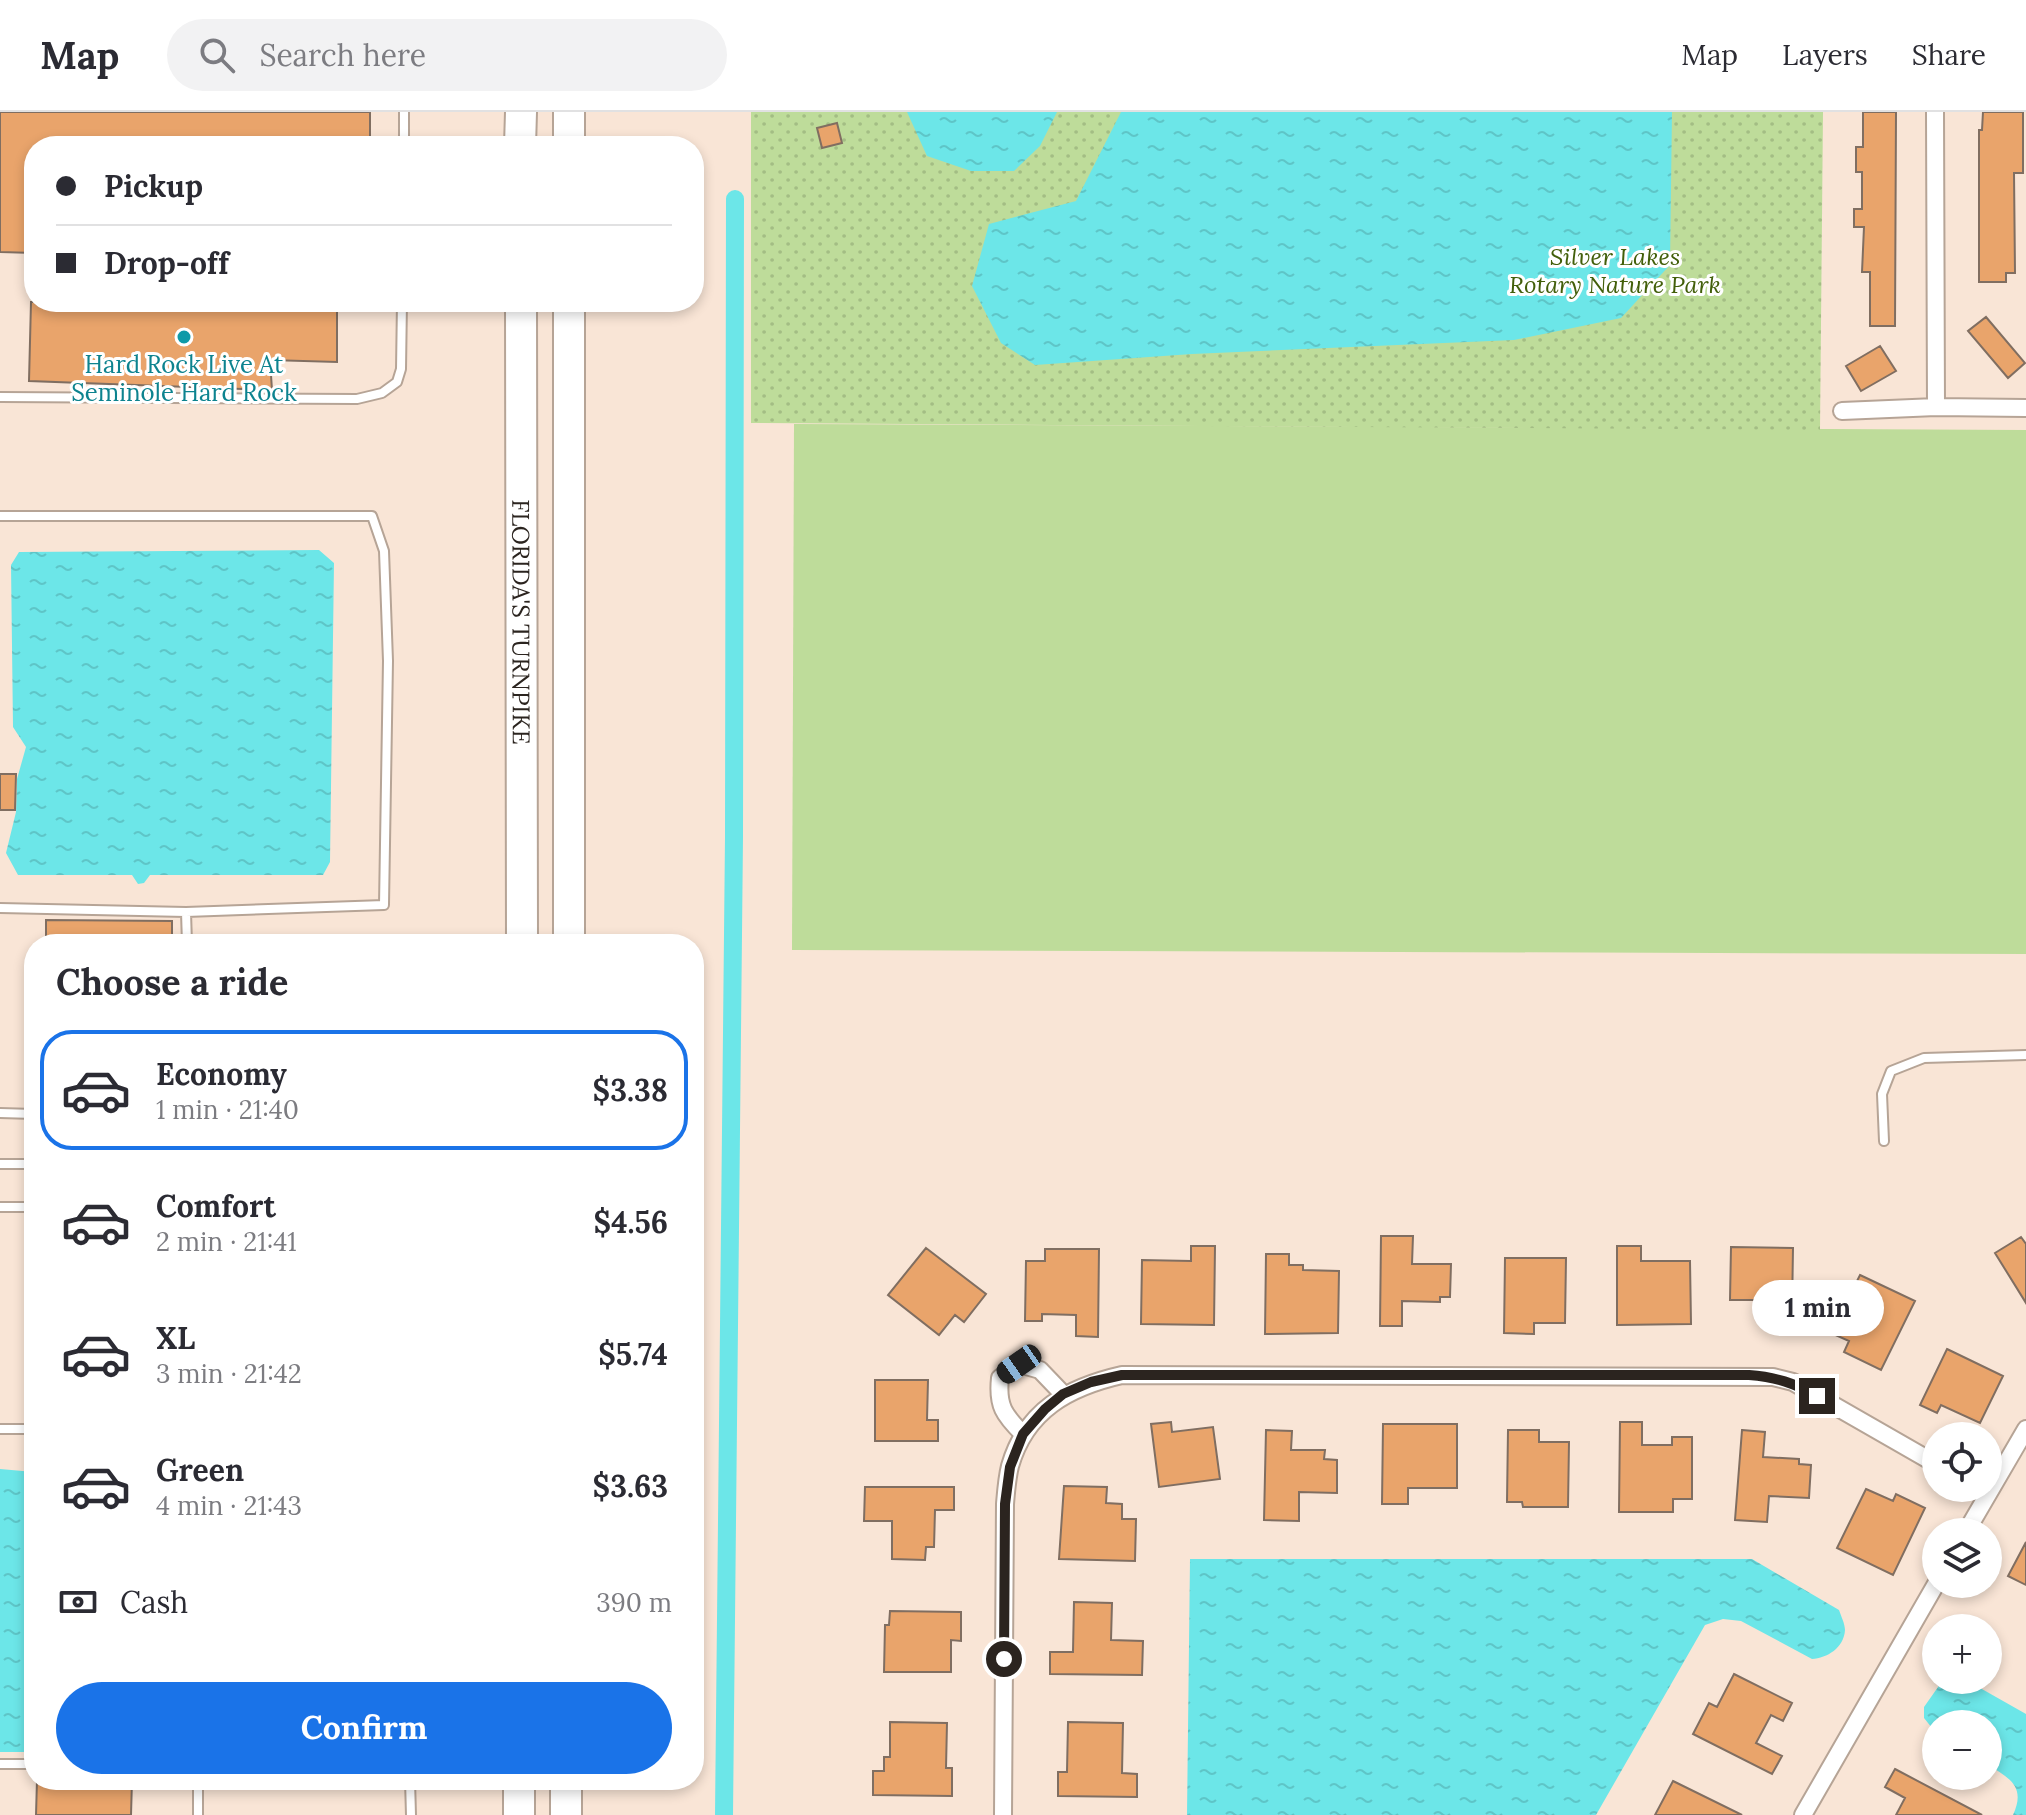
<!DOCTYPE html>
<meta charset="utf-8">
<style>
:root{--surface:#fff;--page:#f2f2f3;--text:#2b2b33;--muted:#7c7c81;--line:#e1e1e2;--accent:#1a73e8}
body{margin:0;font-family:Lora,serif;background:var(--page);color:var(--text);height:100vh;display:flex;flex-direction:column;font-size:30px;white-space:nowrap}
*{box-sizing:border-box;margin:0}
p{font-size:26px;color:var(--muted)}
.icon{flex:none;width:44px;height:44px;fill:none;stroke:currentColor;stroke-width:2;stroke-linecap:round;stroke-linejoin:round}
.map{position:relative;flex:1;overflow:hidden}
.drawer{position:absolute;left:24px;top:822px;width:680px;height:856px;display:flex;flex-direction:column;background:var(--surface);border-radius:32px;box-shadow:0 4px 12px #0003}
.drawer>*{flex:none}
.hud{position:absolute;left:24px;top:24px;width:680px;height:176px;border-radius:32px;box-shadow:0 4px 12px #0003;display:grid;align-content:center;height:176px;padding:0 32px;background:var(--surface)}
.tools{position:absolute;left:1922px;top:1310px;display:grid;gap:16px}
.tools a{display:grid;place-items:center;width:80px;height:80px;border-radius:50%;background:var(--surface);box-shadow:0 4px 12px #0003;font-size:40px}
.end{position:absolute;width:36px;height:36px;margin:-18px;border:10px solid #2b241f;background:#fff;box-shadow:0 0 0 4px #fff}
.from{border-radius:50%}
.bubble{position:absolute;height:56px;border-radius:28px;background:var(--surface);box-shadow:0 4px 12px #0003;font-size:26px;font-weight:800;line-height:56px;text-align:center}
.car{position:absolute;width:24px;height:48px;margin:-24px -12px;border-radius:10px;box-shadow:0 0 6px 2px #0007;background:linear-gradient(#222 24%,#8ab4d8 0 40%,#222 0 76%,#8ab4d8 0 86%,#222 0)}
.hud b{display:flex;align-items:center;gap:28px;height:76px;font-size:30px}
.hud b+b{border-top:2px solid var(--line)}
.hud i{width:20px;height:20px;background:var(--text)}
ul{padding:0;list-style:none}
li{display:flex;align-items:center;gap:24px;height:120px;margin:0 16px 12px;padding:0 16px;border:4px solid transparent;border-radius:32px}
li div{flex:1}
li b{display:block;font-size:30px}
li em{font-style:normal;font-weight:800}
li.current{border-color:var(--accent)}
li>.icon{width:72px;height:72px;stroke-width:1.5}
h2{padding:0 32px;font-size:36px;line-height:96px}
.pay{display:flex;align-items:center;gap:20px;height:88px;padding:0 32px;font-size:30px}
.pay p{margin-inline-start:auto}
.button{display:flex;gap:16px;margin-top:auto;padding:16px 32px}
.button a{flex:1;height:92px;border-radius:48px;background:var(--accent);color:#fff;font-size:32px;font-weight:800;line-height:92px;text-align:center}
header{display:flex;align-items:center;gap:48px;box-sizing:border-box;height:112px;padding:0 40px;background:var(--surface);border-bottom:2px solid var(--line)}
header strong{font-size:38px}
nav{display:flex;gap:44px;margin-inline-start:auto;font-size:28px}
.search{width:560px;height:72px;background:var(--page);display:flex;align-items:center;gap:20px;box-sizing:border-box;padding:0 28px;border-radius:44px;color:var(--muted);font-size:30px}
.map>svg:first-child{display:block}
.green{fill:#bedc9a}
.park{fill:url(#park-dots)}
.water{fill:url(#water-ripples)}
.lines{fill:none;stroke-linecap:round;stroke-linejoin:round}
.canal{stroke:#6ce6e8;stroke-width:18}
.building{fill:#e9a46b;stroke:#806e61;stroke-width:2}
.lane-casing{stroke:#b6a496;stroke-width:12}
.street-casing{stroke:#b6a496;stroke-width:20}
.highway-casing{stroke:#b6a496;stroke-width:34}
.lane{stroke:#fff;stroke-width:8}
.street{stroke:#fff;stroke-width:16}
.highway{stroke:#fff;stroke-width:30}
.route{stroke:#2b241f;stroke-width:10}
.culture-dot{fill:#0f9aa8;stroke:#fff;stroke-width:3}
.labels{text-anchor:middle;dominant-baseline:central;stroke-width:6;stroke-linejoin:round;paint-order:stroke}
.park-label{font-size:24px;font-style:italic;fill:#425f0a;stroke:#fff}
.culture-label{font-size:24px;fill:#0d838f;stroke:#fff}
.street-label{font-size:24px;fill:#2b241f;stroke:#fff}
</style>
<header>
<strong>Map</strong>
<div class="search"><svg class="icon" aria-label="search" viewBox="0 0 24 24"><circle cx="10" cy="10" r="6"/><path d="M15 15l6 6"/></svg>Search here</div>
<nav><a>Map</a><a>Layers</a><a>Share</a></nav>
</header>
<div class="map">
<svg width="2026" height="1703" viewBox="0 0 2026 1703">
<defs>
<pattern id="park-dots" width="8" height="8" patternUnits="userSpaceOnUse" patternTransform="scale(2)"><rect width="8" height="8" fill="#bedc9a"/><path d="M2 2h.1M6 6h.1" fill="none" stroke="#a3bd84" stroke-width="1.8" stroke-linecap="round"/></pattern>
<pattern id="water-ripples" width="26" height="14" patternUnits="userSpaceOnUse" patternTransform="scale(2)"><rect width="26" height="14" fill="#6ce6e8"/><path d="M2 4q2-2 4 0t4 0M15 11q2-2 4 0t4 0" fill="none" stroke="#5ec5c7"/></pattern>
</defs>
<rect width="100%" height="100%" fill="#f9e5d6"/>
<path class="green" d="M794 312 2026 318V842L792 838Z"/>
<path class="park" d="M751 0H1823L1820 318 751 311Z"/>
<path class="water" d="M907 0H1057L1040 34 1014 59H971L927 44Z
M1121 0H1672L1670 153 1621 206 1514 228 1192 242 1035 253 1001 231 972 174 989 112 1076 89Z
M319 438 334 451 330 750 323 763H150L144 771 138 772 132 763H18L6 741 16 700 17 667 26 635 13 615 11 453 19 440Z
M0 1357 34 1360V1640H0Z
M1190 1447H1752L1839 1498C1841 1504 1845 1512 1845 1518 1844 1536 1827 1546 1812 1547L1741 1509 1723 1507 1705 1513 1596 1703H1187Z
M1943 1568H1966L2026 1602V1703H2013C2026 1675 2010 1666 1988 1653V1612H1936V1621L1924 1606V1595Z"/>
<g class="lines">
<path class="canal" d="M724 1703 734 725 735 87"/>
</g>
<path class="building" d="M0 0H370V34H34V141L0 140Z
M1863 0H1896L1895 214H1870V160H1862L1864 115H1854V97H1862V60H1856V35H1863Z
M1983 0H2023V61H2014L2015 161H2006V170H1979V18H1982Z
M837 11 842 31 822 36 817 16Z
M31 190H337V250L270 248 272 278 29 269Z
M1986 205 2025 251 2008 266 1968 219Z
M1880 234 1896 259 1861 279 1846 254Z
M0 662H16L15 698H0Z
M46 808 172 809V832H46Z
M1381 1124H1413L1412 1152H1451L1450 1185H1440V1190L1402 1189V1214H1380Z
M2021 1125 2026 1132V1191L1995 1141Z
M1191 1134H1215L1214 1213 1141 1212 1142 1148 1191 1149Z
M1617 1134H1641V1149H1690L1691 1212 1617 1213Z
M1731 1135 1793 1136 1792 1199H1771V1188H1730Z
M926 1136 986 1182 964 1210 955 1203 939 1223 888 1183Z
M1045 1137H1099L1098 1225 1076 1224V1203L1042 1202V1209H1025L1026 1149H1045Z
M1266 1142H1289V1153H1303V1158L1339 1159 1338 1221 1265 1222Z
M1505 1146H1566L1565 1211H1534V1222L1504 1221Z
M1860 1163 1915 1189 1881 1258 1844 1240 1849 1229 1831 1221Z
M1947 1237 2003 1264 1980 1311 1941 1293 1937 1301 1920 1293Z
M875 1268H928L927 1308H938V1329H875Z
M1171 1310 1172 1320 1213 1315 1220 1367 1159 1375 1151 1312Z
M1620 1310H1642V1333H1672V1325H1692V1387H1673V1400H1619Z
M1383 1312H1457V1376H1408V1392H1382Z
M1266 1318 1292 1319 1291 1338H1325L1324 1347 1337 1348V1381L1299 1380V1409L1264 1408Z
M1508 1318H1539V1330H1569L1568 1395H1523L1522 1390H1507Z
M1742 1318 1765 1320 1763 1345 1799 1347V1352L1811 1353 1809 1386 1769 1384 1767 1410 1735 1408Z
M1064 1374 1107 1375 1106 1391 1122 1392V1407H1136L1135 1449 1059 1447Z
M865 1375H954V1398H935L934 1435H926L925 1448 892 1447V1409H864Z
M1866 1377 1893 1389 1896 1382 1925 1396 1893 1463 1837 1436Z
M2026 1430V1473L2008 1464Z
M1074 1490 1112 1491 1111 1528 1143 1529 1142 1563 1050 1562V1540H1073Z
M890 1499 961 1500V1529L951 1528V1560H884L885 1513H889Z
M1734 1562 1792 1591 1783 1609 1771 1603 1756 1631 1782 1644 1772 1662 1693 1622 1709 1591 1717 1595Z
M890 1610 947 1611 946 1656H952V1684L873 1683V1659H884V1645H890Z
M1068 1610 1123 1611 1122 1661 1137 1662V1685L1058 1684V1660H1067Z
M1895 1657 1982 1703H1896L1905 1686 1885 1675Z
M37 1668H132L131 1703H36Z
M1673 1669 1742 1703H1655Z"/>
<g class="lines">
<g class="lane-casing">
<path id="lane" d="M404 34V0
M0 285 357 287 382 281 397 270 401 257 402 190
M0 404H372L384 439 388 549 384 793 186 800 0 796
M186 800 187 832
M0 1001 34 1002
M1884 1029 1882 982 1891 959 1924 946 2026 943
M0 1052H34
M0 1095H34
M0 1317H34
M0 1652H34
M410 1668 411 1703
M198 1703V1668"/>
</g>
<g class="street-casing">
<path id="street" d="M1935 0 1936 295
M1842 299 1936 295 2026 296
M1023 1322C1004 1303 997 1294 1000 1266L1019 1252 1040 1258 1063 1282
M1966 1420 2026 1317
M1003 1703 1005 1392C1006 1380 1007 1366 1010 1354 1026 1298 1069 1275 1122 1263L1773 1265 1793 1270 1936 1352
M1803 1703 1936 1472"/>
</g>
<g class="highway-casing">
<g id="highway">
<path d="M520 34 521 0"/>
<path d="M569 34V0"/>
<path id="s1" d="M521 190 522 832"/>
<path d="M569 832V190"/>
<path d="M519 1703V1668"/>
<path d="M566 1703V1668"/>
</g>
</g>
<use href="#lane" class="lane"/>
<use href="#street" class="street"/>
<use href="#highway" class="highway"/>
</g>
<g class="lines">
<path class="route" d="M1004 1547 1005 1392 1010 1355 1023 1322 1045 1297 1063 1282 1091 1270 1122 1263H1749C1776 1265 1794 1271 1817 1284"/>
</g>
<circle class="culture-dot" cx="184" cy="225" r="8"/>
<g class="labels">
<g class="park-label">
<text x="1615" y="144">Silver Lakes<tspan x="1615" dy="28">Rotary Nature Park</tspan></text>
</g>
<g class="culture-label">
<text x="184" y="252">Hard Rock Live At<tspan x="184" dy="28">Seminole Hard Rock</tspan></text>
</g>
<g class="street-label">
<text stroke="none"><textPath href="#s1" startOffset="320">FLORIDA'S TURNPIKE</textPath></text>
</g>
</g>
</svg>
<div class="tools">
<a><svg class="icon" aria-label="locate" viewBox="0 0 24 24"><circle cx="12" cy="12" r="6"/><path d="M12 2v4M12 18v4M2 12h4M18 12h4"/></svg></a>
<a><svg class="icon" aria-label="layers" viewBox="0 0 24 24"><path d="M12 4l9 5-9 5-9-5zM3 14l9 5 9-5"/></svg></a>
<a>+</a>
<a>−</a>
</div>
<i class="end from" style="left:1004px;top:1547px"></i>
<i class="end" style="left:1817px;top:1284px"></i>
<div class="bubble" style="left:1752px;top:1168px;width:132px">1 min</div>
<i class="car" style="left:1019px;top:1252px;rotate:235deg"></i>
<div class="hud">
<b><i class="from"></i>Pickup</b>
<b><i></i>Drop-off</b>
</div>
<section class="drawer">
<h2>Choose a ride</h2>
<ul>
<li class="current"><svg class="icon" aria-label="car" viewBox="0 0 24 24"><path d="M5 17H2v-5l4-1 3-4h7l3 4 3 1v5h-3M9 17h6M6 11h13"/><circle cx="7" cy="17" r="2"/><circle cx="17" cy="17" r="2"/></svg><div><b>Economy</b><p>1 min · 21:40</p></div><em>$3.38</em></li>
<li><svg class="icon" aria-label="car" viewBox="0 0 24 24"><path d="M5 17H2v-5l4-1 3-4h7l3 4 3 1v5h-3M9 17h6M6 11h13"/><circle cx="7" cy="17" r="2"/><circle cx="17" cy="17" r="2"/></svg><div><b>Comfort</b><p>2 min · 21:41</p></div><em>$4.56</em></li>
<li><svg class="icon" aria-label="car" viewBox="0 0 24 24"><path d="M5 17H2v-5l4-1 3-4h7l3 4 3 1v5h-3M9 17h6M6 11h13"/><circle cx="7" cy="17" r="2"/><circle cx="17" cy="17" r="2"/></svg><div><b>XL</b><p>3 min · 21:42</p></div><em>$5.74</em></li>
<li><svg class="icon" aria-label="car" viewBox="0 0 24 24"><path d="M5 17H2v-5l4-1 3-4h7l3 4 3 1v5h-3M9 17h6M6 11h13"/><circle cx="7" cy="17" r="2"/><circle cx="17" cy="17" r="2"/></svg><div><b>Green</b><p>4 min · 21:43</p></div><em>$3.63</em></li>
</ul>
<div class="pay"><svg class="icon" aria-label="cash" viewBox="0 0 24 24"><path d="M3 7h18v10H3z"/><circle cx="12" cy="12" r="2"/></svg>Cash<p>390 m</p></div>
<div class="button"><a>Confirm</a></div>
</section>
</div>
